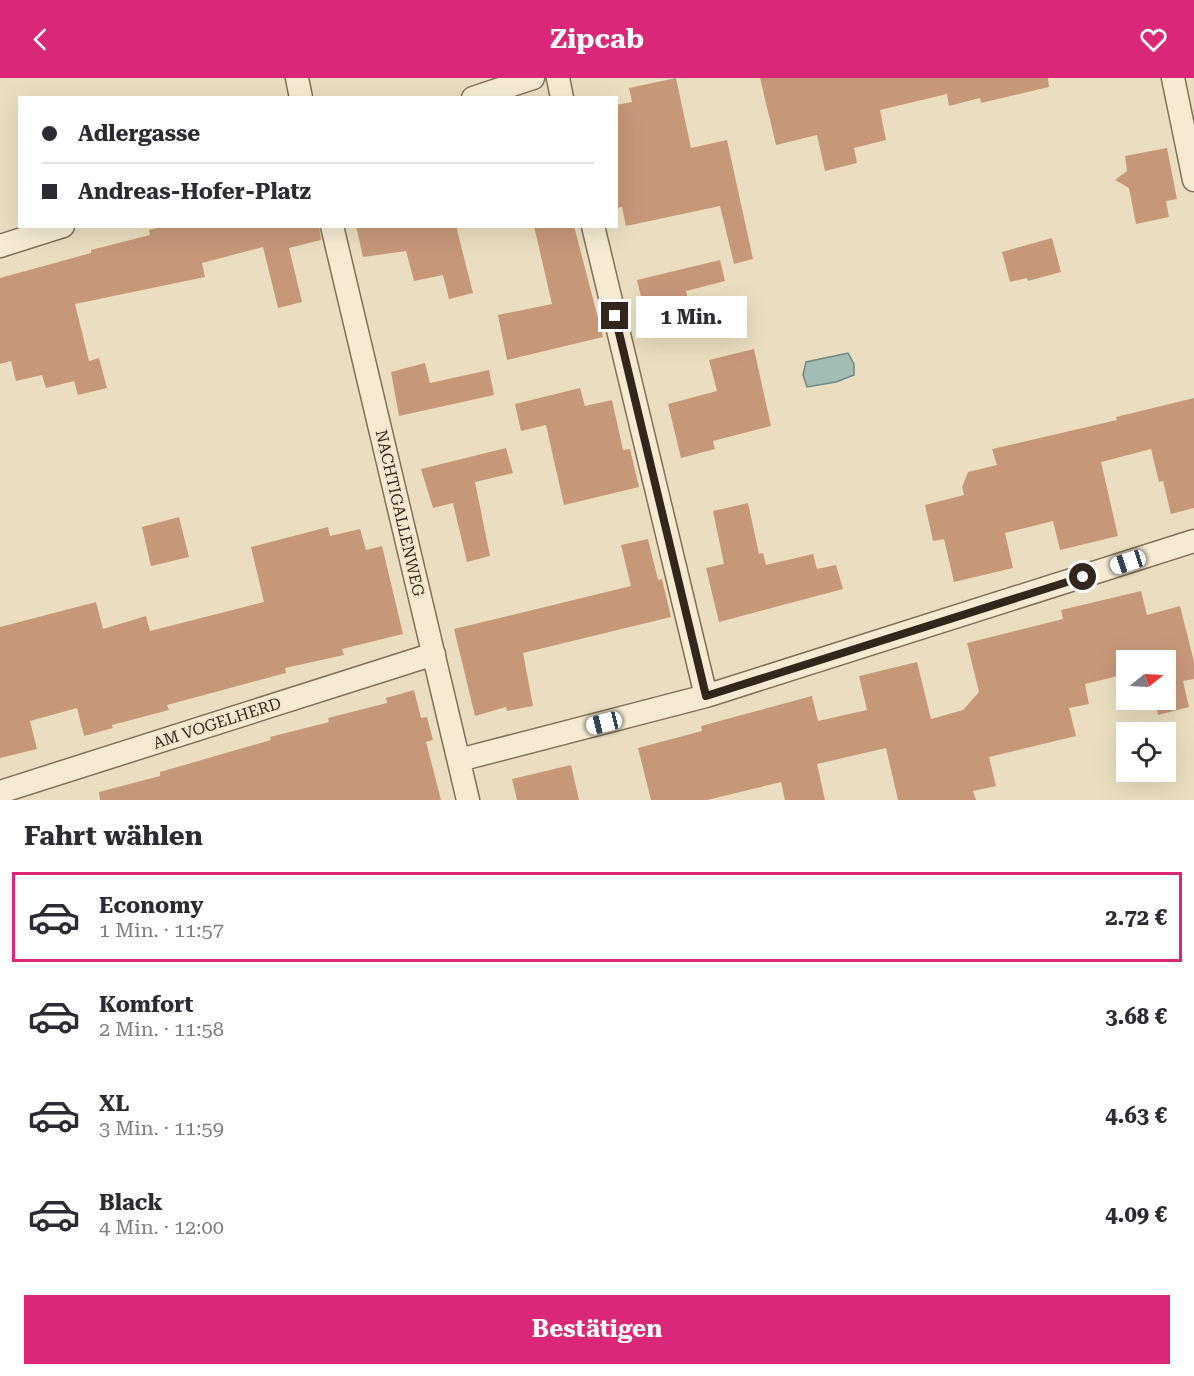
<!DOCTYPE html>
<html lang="de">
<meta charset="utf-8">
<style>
:root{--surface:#fff;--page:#f2f2f3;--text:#2b2b33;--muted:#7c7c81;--line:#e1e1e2;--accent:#db2777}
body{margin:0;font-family:"Roboto Serif",serif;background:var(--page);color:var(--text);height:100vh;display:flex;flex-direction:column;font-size:22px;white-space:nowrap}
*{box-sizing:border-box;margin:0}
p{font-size:20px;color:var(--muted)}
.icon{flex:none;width:33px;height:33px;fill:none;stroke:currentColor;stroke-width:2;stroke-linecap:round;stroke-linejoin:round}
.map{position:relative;height:722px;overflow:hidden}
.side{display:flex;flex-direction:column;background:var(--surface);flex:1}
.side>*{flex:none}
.guide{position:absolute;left:18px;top:18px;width:600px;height:132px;border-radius:0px;box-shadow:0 6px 24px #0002;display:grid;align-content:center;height:132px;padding:0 24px;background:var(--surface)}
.needle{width:39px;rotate:72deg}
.tools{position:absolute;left:1116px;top:572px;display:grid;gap:12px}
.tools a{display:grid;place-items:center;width:60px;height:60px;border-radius:0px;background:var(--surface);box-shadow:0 6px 24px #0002;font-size:30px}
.end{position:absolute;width:27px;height:27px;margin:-14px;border:8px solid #33271d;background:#fff;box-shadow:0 0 0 3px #fff}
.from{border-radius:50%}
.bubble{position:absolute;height:42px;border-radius:0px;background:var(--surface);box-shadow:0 6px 24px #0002;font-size:20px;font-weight:700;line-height:42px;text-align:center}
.car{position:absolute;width:18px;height:36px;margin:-18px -9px;border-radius:8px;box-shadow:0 0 4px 2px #0007;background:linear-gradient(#fff 24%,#345 0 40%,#fff 0 76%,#345 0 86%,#fff 0)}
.guide b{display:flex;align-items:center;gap:21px;height:57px;font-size:22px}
.guide b+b{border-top:2px solid var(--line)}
.guide i{width:15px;height:15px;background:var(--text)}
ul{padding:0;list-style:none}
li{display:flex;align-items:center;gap:18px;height:90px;margin:0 12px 9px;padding:0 12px;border:3px solid transparent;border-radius:0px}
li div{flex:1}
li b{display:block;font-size:22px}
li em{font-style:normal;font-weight:700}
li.selected{border-color:var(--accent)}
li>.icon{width:54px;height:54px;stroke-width:1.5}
h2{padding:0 24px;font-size:27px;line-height:72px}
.button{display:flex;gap:12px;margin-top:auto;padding:12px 24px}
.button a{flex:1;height:69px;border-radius:0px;background:var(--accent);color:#fff;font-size:24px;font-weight:700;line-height:69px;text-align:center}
header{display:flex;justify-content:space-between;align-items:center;height:78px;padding:0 24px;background:var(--accent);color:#fff;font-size:27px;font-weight:700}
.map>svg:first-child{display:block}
.water{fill:#a3bdb5;stroke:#6b8a82;stroke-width:1.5}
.building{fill:#c79878}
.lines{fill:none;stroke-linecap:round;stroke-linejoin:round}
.street-casing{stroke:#836f59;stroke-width:25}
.street{stroke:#f6ebd2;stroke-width:22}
.route{stroke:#33271d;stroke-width:8}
.labels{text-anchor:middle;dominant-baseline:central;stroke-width:4.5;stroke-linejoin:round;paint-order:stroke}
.street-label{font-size:16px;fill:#33271d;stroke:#f3e8cf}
</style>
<header><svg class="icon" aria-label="back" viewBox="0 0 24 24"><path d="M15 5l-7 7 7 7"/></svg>Zipcab<svg class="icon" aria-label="heart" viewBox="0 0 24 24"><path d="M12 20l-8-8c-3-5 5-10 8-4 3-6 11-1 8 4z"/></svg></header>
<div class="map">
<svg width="1194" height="722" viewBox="0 0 1194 722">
<rect width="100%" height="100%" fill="#ebdec0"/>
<path class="water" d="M848 275 854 286V297L836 304 807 309 803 297 806 284Z"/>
<path class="building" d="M676 0 691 70 727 62 753 181 734 186 720 128 626 148 622 129 616 130V27L632 24 629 10Z
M760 0H1048L1049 9 981 25 980 20 949 28 947 16 880 32 886 62 854 70 857 85 825 93 817 57 776 67Z
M1167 70 1177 121 1166 123 1169 139 1136 146 1129 110 1115 102 1127 93 1125 78Z
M165 148H319L321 162 289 170 302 224 278 230 263 169 202 185 205 199 75 226 89 283 99 280 107 310 78 317 74 303 46 310 42 297 16 303 11 283 0 286V200L91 175V172L150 157 149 152Z
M356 148H456L473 215 449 221 443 197 414 203 406 173 363 179Z
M534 148H574L603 259 507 282 498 237 552 226Z
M1052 160 1061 194 1028 203 1027 200 1010 204 1002 174Z
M720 182 725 203 686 213 694 246 650 257 637 202Z
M754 271 771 348 713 363 715 371 681 380 668 326 717 313 709 282Z
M425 285 430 305 489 292 494 317 399 338 391 294Z
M580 310 585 328 612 322 623 372 630 371 639 409 564 427 546 347 521 353 515 326Z
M1194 320V430L1171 436 1163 403 1159 404 1151 371 1101 384 1118 458 1060 472 1053 443 1005 455 1013 490 954 504 944 461 933 463 925 427 964 417 962 409 968 394 997 387 992 371 1117 342 1116 339Z
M506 370 513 395 475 404 490 478 467 484 453 425 433 430 421 391Z
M748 425 759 476 763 475 766 487 813 476 817 491 836 487 843 511 719 544 706 490 724 486 713 433Z
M179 439 189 479 151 488 142 449Z
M328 449 330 458 360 451 366 472 382 468 403 556 342 571 344 577 285 590 286 595 167 627 169 632 112 647 113 650 84 658 77 630 30 643 37 671 0 680V549L96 524 103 551 146 538 150 553 264 524 251 469Z
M648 461 658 502 662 501 671 539 523 575 533 628 507 633 506 629 475 638 454 551 631 508 621 467Z
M1141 513 1147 537 1180 528 1194 584V601L1183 603 1189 629 1158 637 1155 621H1166V582H1126V596L1085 606 1089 626 1069 630 1076 658 989 679 996 708 973 713 976 722H898L886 670 817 686 825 722H785L781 704 707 722H651L638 670 702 653 701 648 812 618 818 643 867 632 859 598 917 584 931 641 963 632 979 614 967 565 1063 541 1061 532Z
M414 612 421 640 427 639 433 662 426 664 441 722H100L99 714 160 698V694L271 662 270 659 329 644 328 640 387 625 386 620Z
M571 687 579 722H517L512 701Z"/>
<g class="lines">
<g class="street-casing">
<path id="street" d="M297 0 301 20
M558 0 562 20
M1173 0 1194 102
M473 20 533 0
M332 148 468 722
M593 148 706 618
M0 168 63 148
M459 682 706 618 1194 463
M0 714 434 576"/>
</g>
<use href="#street" class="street"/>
</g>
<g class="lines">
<path class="route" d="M615 238 706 618 1083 499"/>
</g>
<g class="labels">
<g class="street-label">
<text transform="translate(400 435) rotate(77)">NACHTIGALLENWEG</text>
<text transform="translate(217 645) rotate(-18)">AM VOGELHERD</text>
</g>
</g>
</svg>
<div class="tools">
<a><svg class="needle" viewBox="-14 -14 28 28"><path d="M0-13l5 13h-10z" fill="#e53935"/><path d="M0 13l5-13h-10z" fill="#7c7c81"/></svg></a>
<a><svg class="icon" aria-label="locate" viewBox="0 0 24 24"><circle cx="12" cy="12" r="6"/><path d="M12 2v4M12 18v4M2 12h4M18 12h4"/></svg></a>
</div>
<i class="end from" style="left:1083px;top:499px"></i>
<i class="end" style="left:615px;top:238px"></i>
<div class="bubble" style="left:636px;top:218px;width:111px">1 Min.</div>
<i class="car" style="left:1128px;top:484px;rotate:252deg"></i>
<i class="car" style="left:604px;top:645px;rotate:256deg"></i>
<div class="guide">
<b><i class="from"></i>Adlergasse</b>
<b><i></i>Andreas-Hofer-Platz</b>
</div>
</div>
<section class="side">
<h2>Fahrt wählen</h2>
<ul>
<li class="selected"><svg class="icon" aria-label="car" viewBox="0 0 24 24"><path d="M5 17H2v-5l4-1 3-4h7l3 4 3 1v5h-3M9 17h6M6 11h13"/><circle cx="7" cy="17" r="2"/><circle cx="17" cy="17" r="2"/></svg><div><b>Economy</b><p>1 Min. · 11:57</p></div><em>2.72 €</em></li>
<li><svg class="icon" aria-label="car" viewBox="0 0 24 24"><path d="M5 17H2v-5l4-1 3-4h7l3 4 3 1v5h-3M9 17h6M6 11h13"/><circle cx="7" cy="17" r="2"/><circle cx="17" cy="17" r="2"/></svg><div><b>Komfort</b><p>2 Min. · 11:58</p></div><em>3.68 €</em></li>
<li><svg class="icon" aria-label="car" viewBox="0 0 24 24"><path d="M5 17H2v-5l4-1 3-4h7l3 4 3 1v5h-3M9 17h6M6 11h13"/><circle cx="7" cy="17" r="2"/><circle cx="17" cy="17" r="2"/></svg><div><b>XL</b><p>3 Min. · 11:59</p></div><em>4.63 €</em></li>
<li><svg class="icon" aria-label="car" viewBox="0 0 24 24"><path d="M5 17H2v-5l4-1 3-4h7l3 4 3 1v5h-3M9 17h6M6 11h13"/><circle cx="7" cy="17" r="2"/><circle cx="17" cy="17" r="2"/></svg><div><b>Black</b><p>4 Min. · 12:00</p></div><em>4.09 €</em></li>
</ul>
<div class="button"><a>Bestätigen</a></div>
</section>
